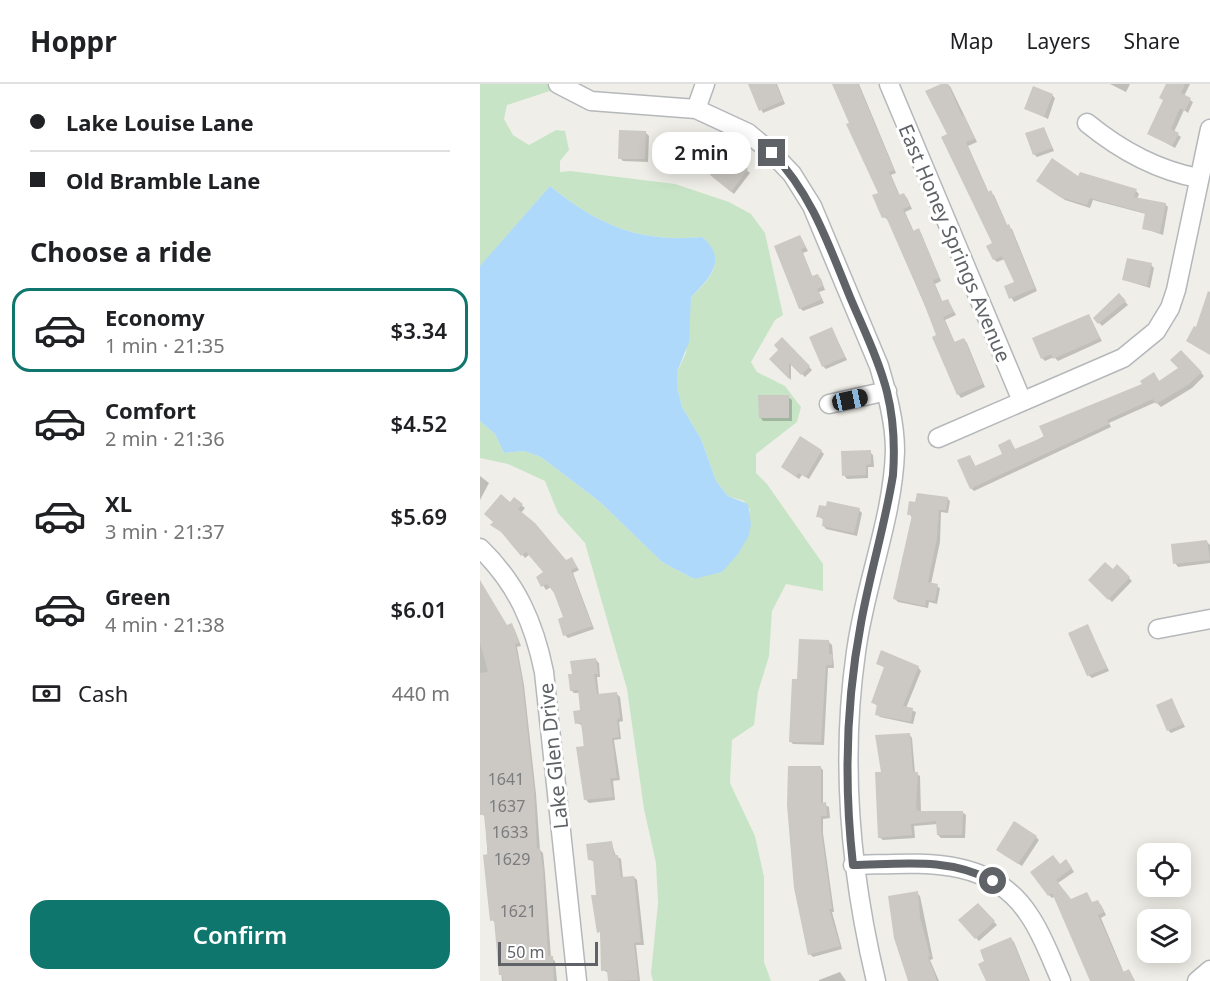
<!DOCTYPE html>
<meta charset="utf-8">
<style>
:root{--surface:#fff;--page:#f2f2f2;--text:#202124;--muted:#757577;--line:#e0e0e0;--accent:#0f766e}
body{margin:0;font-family:"Noto Sans",sans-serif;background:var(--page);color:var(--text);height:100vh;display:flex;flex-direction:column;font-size:22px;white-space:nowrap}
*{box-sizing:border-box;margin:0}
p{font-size:20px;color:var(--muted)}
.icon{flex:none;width:33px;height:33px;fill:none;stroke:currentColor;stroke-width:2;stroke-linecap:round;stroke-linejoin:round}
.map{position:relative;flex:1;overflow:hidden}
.side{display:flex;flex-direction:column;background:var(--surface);width:480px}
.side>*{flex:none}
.top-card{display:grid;align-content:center;height:132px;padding:0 30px;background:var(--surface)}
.buttons{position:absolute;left:657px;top:759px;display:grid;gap:12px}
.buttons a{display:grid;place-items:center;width:54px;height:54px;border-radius:12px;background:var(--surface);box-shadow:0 3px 15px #0003;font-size:30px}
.scale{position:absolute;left:18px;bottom:15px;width:100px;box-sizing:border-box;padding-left:6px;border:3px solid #5f6367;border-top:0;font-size:16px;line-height:21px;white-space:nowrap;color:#5f6367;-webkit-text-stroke:4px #fff;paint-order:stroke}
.end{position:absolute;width:27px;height:27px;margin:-14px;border:8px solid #5f6367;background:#fff;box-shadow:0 0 0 3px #fff}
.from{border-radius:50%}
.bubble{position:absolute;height:42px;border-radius:18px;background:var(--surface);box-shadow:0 3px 15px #0003;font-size:20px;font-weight:600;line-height:42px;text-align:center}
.car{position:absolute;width:18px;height:36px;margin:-18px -9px;border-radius:8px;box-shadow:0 0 4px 2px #0007;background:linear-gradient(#222 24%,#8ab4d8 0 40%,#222 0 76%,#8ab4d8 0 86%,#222 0)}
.top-card b{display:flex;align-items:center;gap:21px;height:57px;font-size:22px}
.top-card b+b{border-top:2px solid var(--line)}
.top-card i{width:15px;height:15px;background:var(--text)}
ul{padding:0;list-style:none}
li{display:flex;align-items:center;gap:18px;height:84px;margin:0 12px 9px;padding:0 18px;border:3px solid transparent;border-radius:18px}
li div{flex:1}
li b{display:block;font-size:22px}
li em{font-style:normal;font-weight:600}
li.on{border-color:var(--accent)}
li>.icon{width:54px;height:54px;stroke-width:1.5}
h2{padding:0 30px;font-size:27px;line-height:72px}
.pay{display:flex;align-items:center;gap:15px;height:66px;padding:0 30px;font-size:22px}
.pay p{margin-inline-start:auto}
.action{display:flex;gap:12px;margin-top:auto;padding:12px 30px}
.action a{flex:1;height:69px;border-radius:18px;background:var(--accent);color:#fff;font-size:24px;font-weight:600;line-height:69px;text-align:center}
header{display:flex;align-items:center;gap:36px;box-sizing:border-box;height:84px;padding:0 30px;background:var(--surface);border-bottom:2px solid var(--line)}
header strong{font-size:28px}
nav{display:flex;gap:33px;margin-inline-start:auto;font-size:21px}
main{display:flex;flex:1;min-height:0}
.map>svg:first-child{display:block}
.green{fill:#c7e5c6}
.water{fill:#aed9fa}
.shadow{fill:#0003}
.building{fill:#ccc9c4}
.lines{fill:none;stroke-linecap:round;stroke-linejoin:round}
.minor-casing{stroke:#b5b8bb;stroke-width:21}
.minor{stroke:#fff;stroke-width:18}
.route{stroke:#5f6367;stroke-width:8}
.labels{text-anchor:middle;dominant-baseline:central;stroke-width:6;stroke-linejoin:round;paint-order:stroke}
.number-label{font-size:16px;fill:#7a7c7e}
.street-label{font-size:20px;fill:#5f6367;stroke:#fff}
</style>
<header>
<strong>Hoppr</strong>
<nav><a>Map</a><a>Layers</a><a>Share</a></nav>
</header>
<main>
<section class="side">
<div class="top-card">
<b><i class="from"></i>Lake Louise Lane</b>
<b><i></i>Old Bramble Lane</b>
</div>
<h2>Choose a ride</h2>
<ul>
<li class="on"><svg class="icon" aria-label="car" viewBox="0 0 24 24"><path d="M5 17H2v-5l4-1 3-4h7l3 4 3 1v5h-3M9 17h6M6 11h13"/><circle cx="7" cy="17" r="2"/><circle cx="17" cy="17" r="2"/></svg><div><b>Economy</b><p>1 min · 21:35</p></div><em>$3.34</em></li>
<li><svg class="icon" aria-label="car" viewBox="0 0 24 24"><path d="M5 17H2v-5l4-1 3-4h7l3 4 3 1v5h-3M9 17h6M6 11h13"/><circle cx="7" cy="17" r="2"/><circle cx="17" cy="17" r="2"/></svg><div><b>Comfort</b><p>2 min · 21:36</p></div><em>$4.52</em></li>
<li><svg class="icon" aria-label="car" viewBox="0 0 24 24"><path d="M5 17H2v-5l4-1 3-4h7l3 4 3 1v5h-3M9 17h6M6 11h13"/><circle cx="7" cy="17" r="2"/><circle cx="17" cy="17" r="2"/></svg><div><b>XL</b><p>3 min · 21:37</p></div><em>$5.69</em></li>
<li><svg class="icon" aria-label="car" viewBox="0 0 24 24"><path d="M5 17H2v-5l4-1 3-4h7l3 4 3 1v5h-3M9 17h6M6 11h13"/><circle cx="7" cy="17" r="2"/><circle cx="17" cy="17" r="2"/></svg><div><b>Green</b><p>4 min · 21:38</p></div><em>$6.01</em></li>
</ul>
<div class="pay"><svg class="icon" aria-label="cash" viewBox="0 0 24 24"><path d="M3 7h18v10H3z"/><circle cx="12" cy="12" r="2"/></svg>Cash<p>440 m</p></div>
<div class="action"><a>Confirm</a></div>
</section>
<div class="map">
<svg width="730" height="897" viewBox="0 0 730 897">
<rect width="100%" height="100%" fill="#f0eee8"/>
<path class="green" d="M0 0H91L27 21 24 35 33 51 49 61 76 46 85 47 89 66 80 77V88L90 87 195 100 249 118 271 130 285 149 303 231 295 236 271 278 277 288 305 302 321 323 317 338 276 370V389L287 400 343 480V507L306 500 292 527 289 572 278 608 274 641 252 656 250 699 275 752 284 793V878L291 897H173L171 889 178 819 176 779 164 725 147 605 105 459 78 429 65 397 28 380 0 374V337L15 350 24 369 44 367 61 373 120 418 182 478 214 495 270 426 264 417 248 412 236 397 221 355 202 323 197 303V288L206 269 211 213C231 194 247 178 222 153 159 159 118 141 70 102L0 183Z"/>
<path class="water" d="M70 102C118 141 159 159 222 153 249 175 229 195 211 213L209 258 197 288V303L202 323 221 355 236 397 248 412 268 420 271 440 269 451 258 470 242 488 214 495 182 478 120 418 61 373 44 367 24 369 15 350 0 337V182Z"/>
<path class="shadow" d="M269 0H297L305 20 283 29Z
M353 0H379L416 89 411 91 420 112 424 111 427 114 432 125 425 128 434 148 438 146 441 149 461 197 455 200 463 219 468 217 476 231 465 236 475 259 484 255 487 259 505 303 481 314 478 310 458 252 408 136 404 133 400 109Z
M465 0 470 2 497 58 488 62 509 109 514 111 528 143 532 145 557 207 534 218 525 203 536 198 525 175 517 178 514 175V160L469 51Z
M630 0H650L646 8Z
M687 0H710L704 12 713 18 708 29 704 26 694 48 701 53 695 64 669 49 684 17Z
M572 11 575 14 568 35 546 24Z
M564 44 574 67 557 73 554 70Z
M165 48 169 52 168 78 143 77 140 74Z
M216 58 219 61 213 86 186 77Z
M248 71 270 89 254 110 235 94Z
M599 95 656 107 659 110 657 115 685 120 688 123 683 151 663 144 666 130 613 116 610 124 585 116 561 100Z
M320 152 328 167 323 169 333 194 338 192 341 195 345 206 339 208 344 219 323 227 320 224Z
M671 181 674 184 670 204 644 196Z
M639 211 648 221 622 242 615 234Z
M609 232 622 257 578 277 574 273 565 277 562 274Z
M352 245 367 276 346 285 343 282Z
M302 255 332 286 325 293 311 279V296L292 275 301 266Z
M701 268 724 292 712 304 681 323 676 318 629 339 631 343 494 407 491 404 490 372 496 383 524 371 530 357 536 367 676 293 680 298 701 285Z
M308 313 312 316V337H283L280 333Z
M341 367 344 370 329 395 322 391 319 395 302 383Z
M390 368 393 371 394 383H388V394L367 395 364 391Z
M0 392 9 399 0 416Z
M467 414 470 417 468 429 461 428 460 458 451 500 460 504 457 520 449 518 448 524 418 518 415 515 432 433 429 430Z
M34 415 45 424 41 429 86 478H94L99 486 93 489 114 545 88 554 85 551V534L75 508 71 503 66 506 58 493 66 489 50 470 45 474 25 450 30 420Z
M379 426 382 429 377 452 346 445 343 441 344 436 338 432Z
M727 458 730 461V479L698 483 695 479Z
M637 482 652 497 632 518 610 496 633 487Z
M0 502 27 543 31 541 34 544 41 562 37 563 44 601 56 710 60 766 63 769 65 789 71 874 75 877 77 897H22L16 839 12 836 5 733 0 728Z
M608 542 629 587 612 594 608 591Z
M349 558 352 561 354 584H348L344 661 313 660 310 657 318 597Z
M116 576 119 579 120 593H117L119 612 137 610 140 613 143 637 139 638 141 655 134 656 140 696 133 697 135 716 109 719 106 716 103 642 97 639 102 627 100 609H94L91 606Z
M397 579 438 583 441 587 426 624 436 628 433 640 400 633 397 630 398 622 393 619 405 584Z
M692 616 705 643 691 649 688 646Z
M429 650 432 654 435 689 440 692 441 729 482 728 486 731 485 754H461L458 751V740L434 742 435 754 403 756 399 753 403 690Z
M340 683 343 686V720L349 723 350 734 343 735V749L354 828H352L362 865 333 873 330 870Z
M556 753 559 756 542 782 521 769Z
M131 758 136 772 141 775 143 794 154 793 157 796 164 861H156L160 897H130L129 889 123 886 115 778 110 776Z
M589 780 594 788 578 799 591 817 607 810 613 820 617 818 621 821 626 831 621 834 644 889 649 887 655 897H614L575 812 572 814 569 811 552 788Z
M437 809 440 812 453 875 450 876 459 897H428Z
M498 821 517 841 499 857 480 837Z
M531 855 534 858 550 897H527Z
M360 888 366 897H339V896Z"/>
<path class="building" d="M268 0H296L303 17 279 27Z
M352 0H378L414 86 409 88 419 111 424 109 430 122 423 125 433 147 439 144 459 194 453 196 462 217 468 215 474 228 463 233 474 258 484 254 503 300 477 311 452 253 456 251 443 217 406 133 402 134 392 111 398 109 366 40 369 39Z
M461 0H468L482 32 484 31 495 55 486 58 508 108 511 106 527 141 529 140 555 204 529 215 524 202 534 198 522 172 513 176 506 162 512 159 461 53 467 50 445 7Z
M686 0H705L701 9 711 14 705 27 700 24 691 45 699 49 692 62 667 50 683 16 679 14Z
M553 2 573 10 564 33 544 25Z
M564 43 572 64 553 71 545 49Z
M139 46 166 47 165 75H138Z
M192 50 217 56 210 84 185 77Z
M248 68 268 85 251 108 230 91Z
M572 74 598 92 600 88 657 105 654 113 686 119 680 149 662 145 665 129 610 114 607 121 580 113 556 97Z
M320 151 326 163 321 165 332 192 338 190 343 202 337 205 342 215 319 225 294 162Z
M647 174 672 179 667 202 642 196Z
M728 207 730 208V271L706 257 714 242 716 243Z
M639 209 646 217 618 240 613 234Z
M609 230 620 254 573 275 571 270 561 275 552 254Z
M352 243 365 273 342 283 329 253Z
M302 253 330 282 321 291 309 279V295L289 275 298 266 294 261Z
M701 266 722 288 708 301 676 320 673 315 627 336 629 340 490 405 477 376 490 371 495 382 522 370 518 361 530 355 535 365 564 353 559 342 662 300 660 297 674 288 679 297 698 284 690 276Z
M278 311H309V334H279Z
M320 352 342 366 326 393 318 389 316 393 301 383Z
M391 366V380L386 381V391L362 392 361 367Z
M437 409 468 413 466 426H459L457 454 448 498 458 500 455 517 446 516 445 522 413 515 432 431H427L429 417 435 418Z
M21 410 30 418 34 413 43 420 38 425 55 439 86 476 92 473 97 483 91 486 112 542 83 552 78 535 83 533 74 509 67 500 61 503 56 493 63 488 46 468 41 472 21 448 10 441 13 438 4 430Z
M347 417 380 424 374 449 342 442 343 434 336 433 339 421 346 422Z
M727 456 730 476 693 480 691 460Z
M625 478 633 485 637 480 650 493 628 516 608 496Z
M0 496 27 541 32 539 39 559 35 560 42 596 54 706 57 765 60 764 63 785 68 872H73L74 897H23L22 891H19L14 836 10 837 3 771 8 770 4 731H0V589L8 588 0 559Z
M608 540 627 584 607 592 588 549Z
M319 555 349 556V570H353L352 581H346L341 658H309L312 595H317Z
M401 566 439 582 423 622 433 624 431 638 395 631 397 620 391 619 404 583 396 580Z
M116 574 118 590H114L117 610 137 608 140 634 137 635 139 653 132 654 137 694H130L133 713 104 716 96 663 104 662 101 639 95 640 93 627 100 626 98 606 90 607 88 590H92L90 577Z
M692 614 703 640 687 647 676 621Z
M430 649 433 688H438L436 724 438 727H483L482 751H457L456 737 431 740 432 751 398 754 395 688H401L395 651Z
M308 682H341V719L346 718 347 732H341V745L352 825H349L360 862 328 871 314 804 307 721Z
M534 737 557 752 538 780 516 766Z
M132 757 134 771H138L141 793 154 792 161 858 154 859 158 896 128 897 127 886 121 887 120 848 117 849 111 811H116L113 776H108L106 760Z
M573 771 580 780 586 775 592 784 576 796 591 815 607 808 612 818 618 816 624 828 618 831 643 888 649 885 655 897H610L572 809 568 812 550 788Z
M438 807 440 833 450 872 448 873 457 897H428L414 854 408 812Z
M498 819 515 837 495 855 478 836Z
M531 853 549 897H506L498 880 504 877 500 866Z"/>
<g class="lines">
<g class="minor-casing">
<path id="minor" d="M78 0 111 17 216 25 268 49 292 69 312 90 332 122 399 282C407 309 415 338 415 367 413 434 385 500 376 568 360 679 370 788 396 897
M409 0 542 317
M216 25 225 0
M607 39C640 66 676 86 718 94
M349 320 407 307
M458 354 643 274 676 247 690 224 696 206 730 45
M0 464C37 500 54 539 64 588L97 897
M678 545 730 535
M373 781C436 780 509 769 549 831 563 851 571 875 581 897
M717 897 730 886"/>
</g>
<use href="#minor" class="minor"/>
</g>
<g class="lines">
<path class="route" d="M292 69C332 110 349 162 370 213 383 244 399 276 407 308 414 336 415 363 413 391 405 441 390 489 381 539 366 618 364 701 373 781 423 780 468 773 513 797"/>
</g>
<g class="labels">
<g class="number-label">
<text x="26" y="695">1641</text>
<text x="27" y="722">1637</text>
<text x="30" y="748">1633</text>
<text x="32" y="775">1629</text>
<text x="38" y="827">1621</text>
</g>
<g class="street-label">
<text transform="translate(475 159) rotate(67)">East Honey Springs Avenue</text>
<text transform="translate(73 672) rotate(-96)">Lake Glen Drive</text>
</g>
</g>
</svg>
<div class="buttons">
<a><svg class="icon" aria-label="locate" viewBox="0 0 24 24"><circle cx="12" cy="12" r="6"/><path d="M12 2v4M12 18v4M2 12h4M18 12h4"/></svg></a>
<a><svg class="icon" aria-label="layers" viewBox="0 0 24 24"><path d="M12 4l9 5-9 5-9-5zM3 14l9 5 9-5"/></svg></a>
</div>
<div class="scale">50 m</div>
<i class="end from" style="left:513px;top:797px"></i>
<i class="end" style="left:292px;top:69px"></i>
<div class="bubble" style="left:172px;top:48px;width:99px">2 min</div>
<i class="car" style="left:370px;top:316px;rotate:78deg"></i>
</div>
</main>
